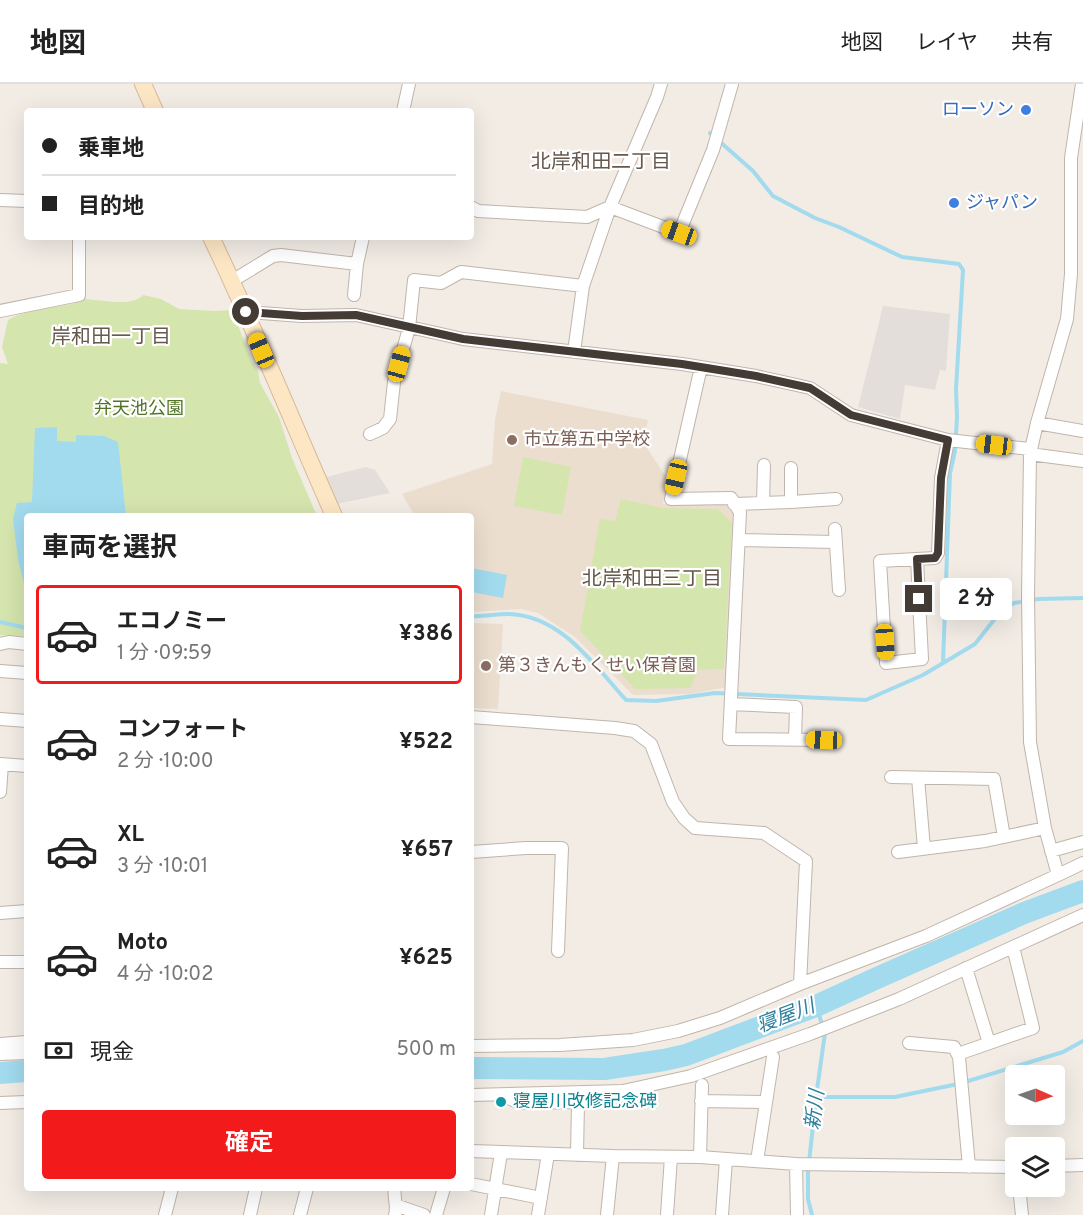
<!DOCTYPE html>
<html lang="ja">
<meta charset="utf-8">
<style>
:root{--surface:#fff;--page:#f2f2f2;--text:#222;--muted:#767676;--line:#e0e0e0;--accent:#f31a1b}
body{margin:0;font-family:Overpass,"Noto Sans JP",sans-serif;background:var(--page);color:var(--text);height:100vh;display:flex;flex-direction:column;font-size:22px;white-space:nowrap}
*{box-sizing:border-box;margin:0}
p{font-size:20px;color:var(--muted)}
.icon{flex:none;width:33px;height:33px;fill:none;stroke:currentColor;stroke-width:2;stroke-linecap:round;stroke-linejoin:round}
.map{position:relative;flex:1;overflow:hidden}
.sheet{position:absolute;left:24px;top:429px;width:450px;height:678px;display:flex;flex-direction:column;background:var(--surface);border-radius:6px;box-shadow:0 6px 24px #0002}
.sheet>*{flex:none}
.hud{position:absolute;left:24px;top:24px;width:450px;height:132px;border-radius:6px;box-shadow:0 6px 24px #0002;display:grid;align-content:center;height:132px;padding:0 18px;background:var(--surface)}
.needle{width:39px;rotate:92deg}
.fabs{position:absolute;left:1005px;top:981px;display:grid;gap:12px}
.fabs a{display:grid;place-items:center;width:60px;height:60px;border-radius:6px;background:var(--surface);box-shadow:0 6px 24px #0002;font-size:30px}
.end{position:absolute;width:27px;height:27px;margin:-14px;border:8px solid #443b35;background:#fff;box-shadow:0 0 0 3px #fff}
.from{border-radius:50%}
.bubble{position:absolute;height:42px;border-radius:6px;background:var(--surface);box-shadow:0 6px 24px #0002;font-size:20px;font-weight:700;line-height:42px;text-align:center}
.car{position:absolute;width:18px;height:36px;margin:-18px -9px;border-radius:8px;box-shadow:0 0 4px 2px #0007;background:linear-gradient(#f5c518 24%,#345 0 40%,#f5c518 0 76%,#345 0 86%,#f5c518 0)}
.hud b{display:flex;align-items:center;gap:21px;height:57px;font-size:22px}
.hud b+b{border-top:2px solid var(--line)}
.hud i{width:15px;height:15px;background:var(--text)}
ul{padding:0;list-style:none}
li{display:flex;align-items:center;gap:18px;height:99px;margin:0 12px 9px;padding:0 6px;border:3px solid transparent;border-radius:6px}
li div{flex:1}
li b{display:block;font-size:22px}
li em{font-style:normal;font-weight:700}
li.on{border-color:var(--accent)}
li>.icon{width:54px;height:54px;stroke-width:1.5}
h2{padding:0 18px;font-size:27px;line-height:72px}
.pay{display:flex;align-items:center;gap:15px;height:66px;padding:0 18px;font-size:22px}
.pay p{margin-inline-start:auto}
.button{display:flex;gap:12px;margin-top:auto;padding:12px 18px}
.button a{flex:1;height:69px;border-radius:6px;background:var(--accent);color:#fff;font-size:24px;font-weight:700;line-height:69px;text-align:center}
header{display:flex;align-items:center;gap:36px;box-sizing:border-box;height:84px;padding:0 30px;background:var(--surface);border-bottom:2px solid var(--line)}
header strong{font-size:28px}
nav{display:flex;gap:33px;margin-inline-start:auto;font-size:21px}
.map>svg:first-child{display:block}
.industrial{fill:#e4deda}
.education{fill:#ebdecf}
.green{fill:#d5e5ae}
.water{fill:#a2daee}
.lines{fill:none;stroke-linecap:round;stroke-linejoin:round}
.stream{stroke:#a2daee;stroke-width:4}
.river{stroke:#a2daee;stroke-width:22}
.street-casing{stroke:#c0b5ab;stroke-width:14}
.secondary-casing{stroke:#d4ba98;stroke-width:18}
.street{stroke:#fff;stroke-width:12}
.secondary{stroke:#fde6c4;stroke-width:16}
.route{stroke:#443b35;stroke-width:8}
.shop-dot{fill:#3f7fe0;stroke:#fff;stroke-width:2}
.education-dot{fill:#8d6e63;stroke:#fff;stroke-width:2}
.culture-dot{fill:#0f9aa8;stroke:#fff;stroke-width:2}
.labels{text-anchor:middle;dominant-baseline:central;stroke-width:4.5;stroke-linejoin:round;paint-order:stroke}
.shop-label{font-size:18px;fill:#366cbe;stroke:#fff;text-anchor:end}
.park-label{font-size:18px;fill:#51732a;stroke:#fff}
.education-label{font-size:18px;fill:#785e54;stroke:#fff;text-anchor:start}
.culture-label{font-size:18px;fill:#0d838f;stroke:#fff;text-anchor:start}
.neighbourhood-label{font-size:20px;fill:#66584c;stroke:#fff}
.water-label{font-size:20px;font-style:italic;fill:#2e7f9c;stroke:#fff}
</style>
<header>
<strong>地図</strong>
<nav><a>地図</a><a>レイヤ</a><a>共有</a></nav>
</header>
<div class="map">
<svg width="1083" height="1131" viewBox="0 0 1083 1131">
<rect width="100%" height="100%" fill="#f2ece5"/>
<path class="industrial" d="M883 222 950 230 946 287 940 286 935 306 905 301 900 335 858 323Z
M366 383 375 386 390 409 336 420 326 393Z"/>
<path class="education" d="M501 307 648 336 643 358 668 396 663 420H725L735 430 727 603 690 610 633 611 575 553 538 529 521 525 471 528V432H415L402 410 492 380 495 336Z
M471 539 503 540 498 625 471 624Z"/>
<path class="green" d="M143 211 161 215 179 225 215 227 232 226 252 277 258 287 260 299 279 333 292 374 317 432H27V552L0 551V279L8 280 2 263 8 236C26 225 51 224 71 220 76 219 80 216 84 215 87 214 91 216 94 216 108 217 133 222 143 211Z
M523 373 571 383 562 431 514 422Z
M621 415 663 424 718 425 732 439 724 585 698 586 690 604 635 605 580 547 600 435 615 437Z"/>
<path class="water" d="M57 343V357L76 358V351L104 352 118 358 126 432H27V512L18 476 13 435 17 419 32 418 35 344Z
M471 484 507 491 503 514 471 508Z"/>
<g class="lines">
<path class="stream" d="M710 49 753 87 773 112 815 134 839 143 902 173 959 180 963 186 956 305 957 333 955 367 950 389 943 578
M471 532C483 533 496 530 508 530 561 531 594 581 626 616L656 617 715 609 866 616 923 591 975 560 1001 527 1014 519 1038 515 1083 514
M0 538 27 544
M965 998 1063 968 1083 957
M816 1013H895L958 1000
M812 1131 808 1115V1088L816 1013 825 949 816 922"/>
<path class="river" d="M471 984 604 985 664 976 686 971 816 922 877 894 1024 829 1083 807
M0 989 27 987"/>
<g class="street-casing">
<path id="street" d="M403 27 409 0
M0 116 27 117
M471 123 478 127 587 133 610 123 679 149 713 66 732 0
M232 197 273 172 281 171 357 180
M354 211 357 180 363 153
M0 227 79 211V153
M246 228 302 232 356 231 463 255 682 280 756 292 810 304 851 331 948 356 1030 365
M574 268 583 202 610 123 657 13 661 0
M701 283 671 415 731 414 740 428 729 655 824 656
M1037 339 1083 347
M370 350 383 344 390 335 394 298 409 244 414 196 441 199 461 188 583 202
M1030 370 1083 377
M791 418V384
M763 419 764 381
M734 420 791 418 836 415
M835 445 839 506
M739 456 836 458
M917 475 922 575 886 579 880 477 935 474 938 469 941 394 948 356
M0 560 9 558 27 560
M0 587 27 589
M731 620 796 623 795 655
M471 633 615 644 634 647 651 660 673 718 684 734 695 744 764 749 806 777 800 900
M0 635 27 637
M0 680 27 682
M891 693 994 695 1004 753
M918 694 924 764
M0 708 2 680
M1051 767 1083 758
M471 768 526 764H562L558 867
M898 768 985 757 1045 744
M1058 791 1083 779
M0 829 27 827
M0 878H27
M966 884 989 959
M909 959 954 963 959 973 969 1083
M0 960 27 958
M471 962 560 961 633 956 678 947 720 934 800 900 926 852 1058 791 1045 744 1030 658 1028 512 1030 370 1037 339 1067 235 1071 190V74L1082 0
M0 970 27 969
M958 970 1033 944 1013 863
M471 1011 623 1007 691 992 810 950 899 915 1083 831
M503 1011 519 1019 578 1018 596 1011
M701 1017 766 1018
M0 1019 27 1018
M471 1067 613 1072 700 1073 796 1080 1016 1083
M577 1071 578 1018
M700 1073 702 1001
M757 1077 773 973
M796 1080 797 1131
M1054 1082 1083 1081
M471 1100 541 1114
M1019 1102 1022 1131
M398 1122 424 1131
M165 1131 172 1104
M250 1131 256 1104
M300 1131 307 1104
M395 1131C398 1119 393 1116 395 1104
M436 1131 444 1104
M491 1131 501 1069
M538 1131 548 1070
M607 1131 613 1072
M667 1131 671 1073
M722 1131 726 1075"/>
</g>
<g class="secondary-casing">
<path id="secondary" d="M143 0 155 27
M211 153C255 245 293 339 334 432"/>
</g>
<use href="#street" class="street"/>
<use href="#secondary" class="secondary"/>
</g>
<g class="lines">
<path class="route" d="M246 228 302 232 356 231 463 255 682 280 756 292 810 304 851 331 948 356 941 394 938 469 935 474 917 475 919 515"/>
</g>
<g class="shop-dot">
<circle cx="1026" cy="26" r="6"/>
<circle cx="954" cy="119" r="6"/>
</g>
<g class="education-dot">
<circle cx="512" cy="356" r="6"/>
<circle cx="486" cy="582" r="6"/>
</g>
<circle class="culture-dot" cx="501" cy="1018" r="6"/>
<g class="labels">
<g class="shop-label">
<text x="1014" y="26">ローソン</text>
<text x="966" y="119" text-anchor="start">ジャパン</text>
</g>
<g class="park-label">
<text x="139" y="325">弁天池公園</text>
</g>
<g class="education-label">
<text x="524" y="356">市立第五中学校</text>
<text x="498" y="582">第３きんもくせい保育園</text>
</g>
<g class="culture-label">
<text x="513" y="1018">寝屋川改修記念碑</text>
</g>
<g class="neighbourhood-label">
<text x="601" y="79">北岸和田二丁目</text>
<text x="111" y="254">岸和田一丁目</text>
<text x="652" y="496">北岸和田三丁目</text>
</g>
<g class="water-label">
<text transform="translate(786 933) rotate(-21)">寝屋川</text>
<text transform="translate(816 1026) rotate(-83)">新川</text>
</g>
</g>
</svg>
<div class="fabs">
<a><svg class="needle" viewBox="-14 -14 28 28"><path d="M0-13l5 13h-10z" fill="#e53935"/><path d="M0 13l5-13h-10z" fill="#767676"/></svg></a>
<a><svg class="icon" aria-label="layers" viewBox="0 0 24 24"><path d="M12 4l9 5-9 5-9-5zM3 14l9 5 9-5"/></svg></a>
</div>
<i class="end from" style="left:246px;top:228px"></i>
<i class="end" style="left:919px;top:515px"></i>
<div class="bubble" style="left:940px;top:494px;width:72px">2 分</div>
<i class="car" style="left:679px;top:149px;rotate:290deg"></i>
<i class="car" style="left:261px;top:266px;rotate:337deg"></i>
<i class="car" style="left:399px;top:280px;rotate:15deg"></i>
<i class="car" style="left:994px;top:361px;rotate:277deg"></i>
<i class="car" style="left:676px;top:393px;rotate:193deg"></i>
<i class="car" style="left:885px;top:558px;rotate:176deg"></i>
<i class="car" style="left:824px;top:656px;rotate:272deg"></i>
<div class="hud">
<b><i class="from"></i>乗車地</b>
<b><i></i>目的地</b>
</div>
<section class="sheet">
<h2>車両を選択</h2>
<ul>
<li class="on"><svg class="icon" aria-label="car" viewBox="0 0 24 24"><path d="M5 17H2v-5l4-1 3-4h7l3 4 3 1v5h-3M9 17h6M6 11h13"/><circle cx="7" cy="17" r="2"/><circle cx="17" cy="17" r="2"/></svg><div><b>エコノミー</b><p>1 分 · 09:59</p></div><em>¥386</em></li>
<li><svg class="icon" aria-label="car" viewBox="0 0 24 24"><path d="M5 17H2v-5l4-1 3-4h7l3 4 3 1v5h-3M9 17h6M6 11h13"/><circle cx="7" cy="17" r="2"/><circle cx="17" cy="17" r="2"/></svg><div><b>コンフォート</b><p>2 分 · 10:00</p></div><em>¥522</em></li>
<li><svg class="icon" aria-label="car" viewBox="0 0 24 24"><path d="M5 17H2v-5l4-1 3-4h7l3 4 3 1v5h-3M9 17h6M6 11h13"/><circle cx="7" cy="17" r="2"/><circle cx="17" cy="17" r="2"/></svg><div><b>XL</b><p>3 分 · 10:01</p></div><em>¥657</em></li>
<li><svg class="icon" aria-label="car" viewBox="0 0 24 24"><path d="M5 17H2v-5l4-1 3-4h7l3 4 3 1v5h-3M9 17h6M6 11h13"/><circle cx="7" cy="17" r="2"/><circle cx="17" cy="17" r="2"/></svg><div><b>Moto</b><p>4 分 · 10:02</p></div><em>¥625</em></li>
</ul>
<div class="pay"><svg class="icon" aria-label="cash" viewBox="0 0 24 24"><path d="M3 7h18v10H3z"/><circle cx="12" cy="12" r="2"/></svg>現金<p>500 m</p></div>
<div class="button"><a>確定</a></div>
</section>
</div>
